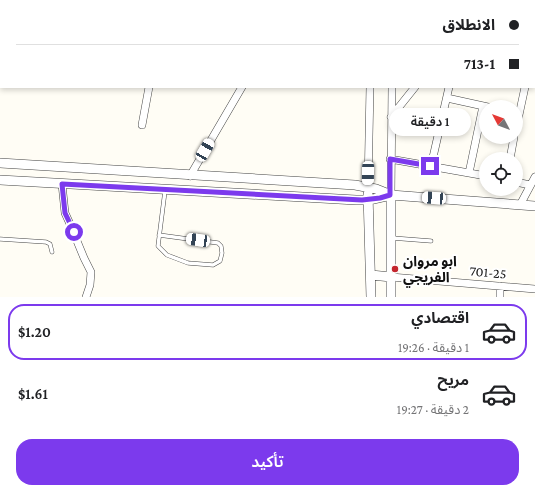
<!DOCTYPE html>
<html lang="ar">
<meta charset="utf-8">
<style>
:root{--surface:#fff;--page:#f2f2f2;--text:#202124;--muted:#757577;--line:#e0e0e0;--accent:#7c3aed}
body{margin:0;font-family:"Crimson Pro","Noto Sans Arabic",serif;background:var(--page);color:var(--text);direction:rtl;height:100vh;display:flex;flex-direction:column;font-size:15px;white-space:nowrap}
*{box-sizing:border-box;margin:0}
p{font-size:13px;color:var(--muted)}
.icon{flex:none;width:22px;height:22px;fill:none;stroke:currentColor;stroke-width:2;stroke-linecap:round;stroke-linejoin:round}
.map{position:relative;height:297px;overflow:hidden;direction:ltr}
.side{display:flex;flex-direction:column;background:var(--surface);flex:1}
.side>*{flex:none}
.top-card{position:absolute;left:0px;top:0px;width:535px;height:88px;box-shadow:0 2px 6px #0003;direction:rtl;display:grid;align-content:center;height:88px;padding:0 16px;background:var(--surface)}
.needle{width:26px;rotate:311deg}
.controls{position:absolute;left:479px;top:100px;display:grid;gap:8px}
.controls a{display:grid;place-items:center;width:44px;height:44px;border-radius:50%;background:var(--surface);box-shadow:0 2px 6px #0003;font-size:20px}
.end{position:absolute;width:18px;height:18px;margin:-9px;border:5px solid #7c3aed;background:#fff;box-shadow:0 0 0 2px #fff}
.from{border-radius:50%}
.bubble{position:absolute;height:28px;border-radius:14px;background:var(--surface);box-shadow:0 2px 6px #0003;font-size:13px;font-weight:600;line-height:28px;text-align:center;direction:rtl}
.car{position:absolute;width:12px;height:24px;margin:-12px -6px;border-radius:5px;box-shadow:0 0 3px 1px #0007;background:linear-gradient(#fff 24%,#345 0 40%,#fff 0 76%,#345 0 86%,#fff 0)}
.top-card b{display:flex;align-items:center;gap:14px;height:38px;font-size:15px}
.top-card b+b{border-top:1px solid var(--line)}
.top-card i{width:10px;height:10px;background:var(--text)}
ul{padding:7px 0 0;list-style:none}
li{display:flex;align-items:center;gap:12px;height:56px;margin:0 8px 6px;padding:0 8px;border:2px solid transparent;border-radius:16px}
li div{flex:1}
li b{display:block;font-size:15px}
li em{font-style:normal;font-weight:600}
li.selected{border-color:var(--accent)}
li>.icon{width:36px;height:36px;stroke-width:1.5}
.cta{display:flex;gap:8px;margin-top:auto;padding:8px 16px}
.cta a{flex:1;height:46px;border-radius:16px;background:var(--accent);color:#fff;font-size:16px;font-weight:600;line-height:46px;text-align:center}
.map>svg:first-child{display:block}
.lines{fill:none;stroke-linecap:round;stroke-linejoin:round}
.service-casing{stroke:#444;stroke-width:4.5}
.minor-casing{stroke:#444;stroke-width:8}
.tertiary-casing{stroke:#444;stroke-width:10}
.service{stroke:#fff;stroke-width:3.5}
.minor{stroke:#fff;stroke-width:7}
.tertiary{stroke:#fff;stroke-width:9}
.route{stroke:#7c3aed;stroke-width:5}
.poi-dot{fill:#c4262e;stroke:#fff;stroke-width:1.5}
.labels{text-anchor:middle;dominant-baseline:central;stroke-width:4;stroke-linejoin:round;paint-order:stroke}
.poi-label{font-size:14px;font-weight:bold;fill:#111;stroke:#fff;text-anchor:start}
.street-label{font-size:14px;fill:#111;stroke:#fff}
</style>
<div class="map">
<svg width="535" height="297" viewBox="0 0 535 297">
<rect width="100%" height="100%" fill="#fffdf5"/>
<g class="lines">
<g class="service-casing">
<path id="service" d="M159 235 218 243 221 246 222 253 220 261 213 265 188 263 167 255 158 246 165 191
M392 238 431 241
M0 239 46 242 50 244 52 252"/>
</g>
<g class="minor-casing">
<path id="minor" d="M187 0 192 1
M165 1V0
M226 1V0
M304 1V0
M474 1V0
M532 1 533 0
M534 69 535 70
M447 98 488 107
M391 117 415 87
M142 125 149 87
M516 129 525 87
M390 159 486 176
M510 159 514 137
M431 166 449 87
M469 173 483 106
M190 176 242 87
M516 182 530 185
M62 184 65 213 70 224 84 258 91 272 90 285 86 297
M368 187 370 87
M391 195 392 87
M520 205 535 177
M391 277 535 289
M500 297V286"/>
</g>
<g class="tertiary-casing">
<path id="tertiary" d="M0 163 355 185 376 189 391 195
M0 180 356 200H369L391 195 535 206
M368 194 371 297
M391 195V297
M371 275 391 277"/>
</g>
<use href="#service" class="service"/>
<use href="#minor" class="minor"/>
<use href="#tertiary" class="tertiary"/>
</g>
<g class="lines">
<path class="route" d="M74 232 65 213 62 184 362 200 380 198 390 195V159L430 166"/>
</g>
<circle class="poi-dot" cx="395" cy="269" r="4"/>
<g class="labels">
<g class="poi-label">
<text x="403" y="261">ابو مروان<tspan x="403" dy="16">الفريجي</tspan></text>
</g>
<g class="street-label">
<text transform="translate(488 272) rotate(5)">701-25</text>
</g>
</g>
</svg>
<div class="controls">
<a><svg class="needle" viewBox="-14 -14 28 28"><path d="M0-13l5 13h-10z" fill="#e53935"/><path d="M0 13l5-13h-10z" fill="#757577"/></svg></a>
<a><svg class="icon" aria-label="locate" viewBox="0 0 24 24"><circle cx="12" cy="12" r="6"/><path d="M12 2v4M12 18v4M2 12h4M18 12h4"/></svg></a>
</div>
<i class="end from" style="left:74px;top:232px"></i>
<i class="end" style="left:430px;top:166px"></i>
<div class="bubble" style="left:389px;top:108px;width:82px">1 دقيقة</div>
<i class="car" style="left:205px;top:150px;rotate:30deg"></i>
<i class="car" style="left:368px;top:173px;rotate:181deg"></i>
<i class="car" style="left:434px;top:198px;rotate:274deg"></i>
<i class="car" style="left:198px;top:240px;rotate:278deg"></i>
<div class="top-card">
<b><i class="from"></i>الانطلاق</b>
<b><i></i>713-1</b>
</div>
</div>
<section class="side">
<ul>
<li class="selected"><svg class="icon" aria-label="car" viewBox="0 0 24 24"><path d="M5 17H2v-5l4-1 3-4h7l3 4 3 1v5h-3M9 17h6M6 11h13"/><circle cx="7" cy="17" r="2"/><circle cx="17" cy="17" r="2"/></svg><div><b>اقتصادي</b><p>1 دقيقة · 19:26</p></div><em>$1.20</em></li>
<li><svg class="icon" aria-label="car" viewBox="0 0 24 24"><path d="M5 17H2v-5l4-1 3-4h7l3 4 3 1v5h-3M9 17h6M6 11h13"/><circle cx="7" cy="17" r="2"/><circle cx="17" cy="17" r="2"/></svg><div><b>مريح</b><p>2 دقيقة · 19:27</p></div><em>$1.61</em></li>
</ul>
<div class="cta"><a>تأكيد</a></div>
</section>
